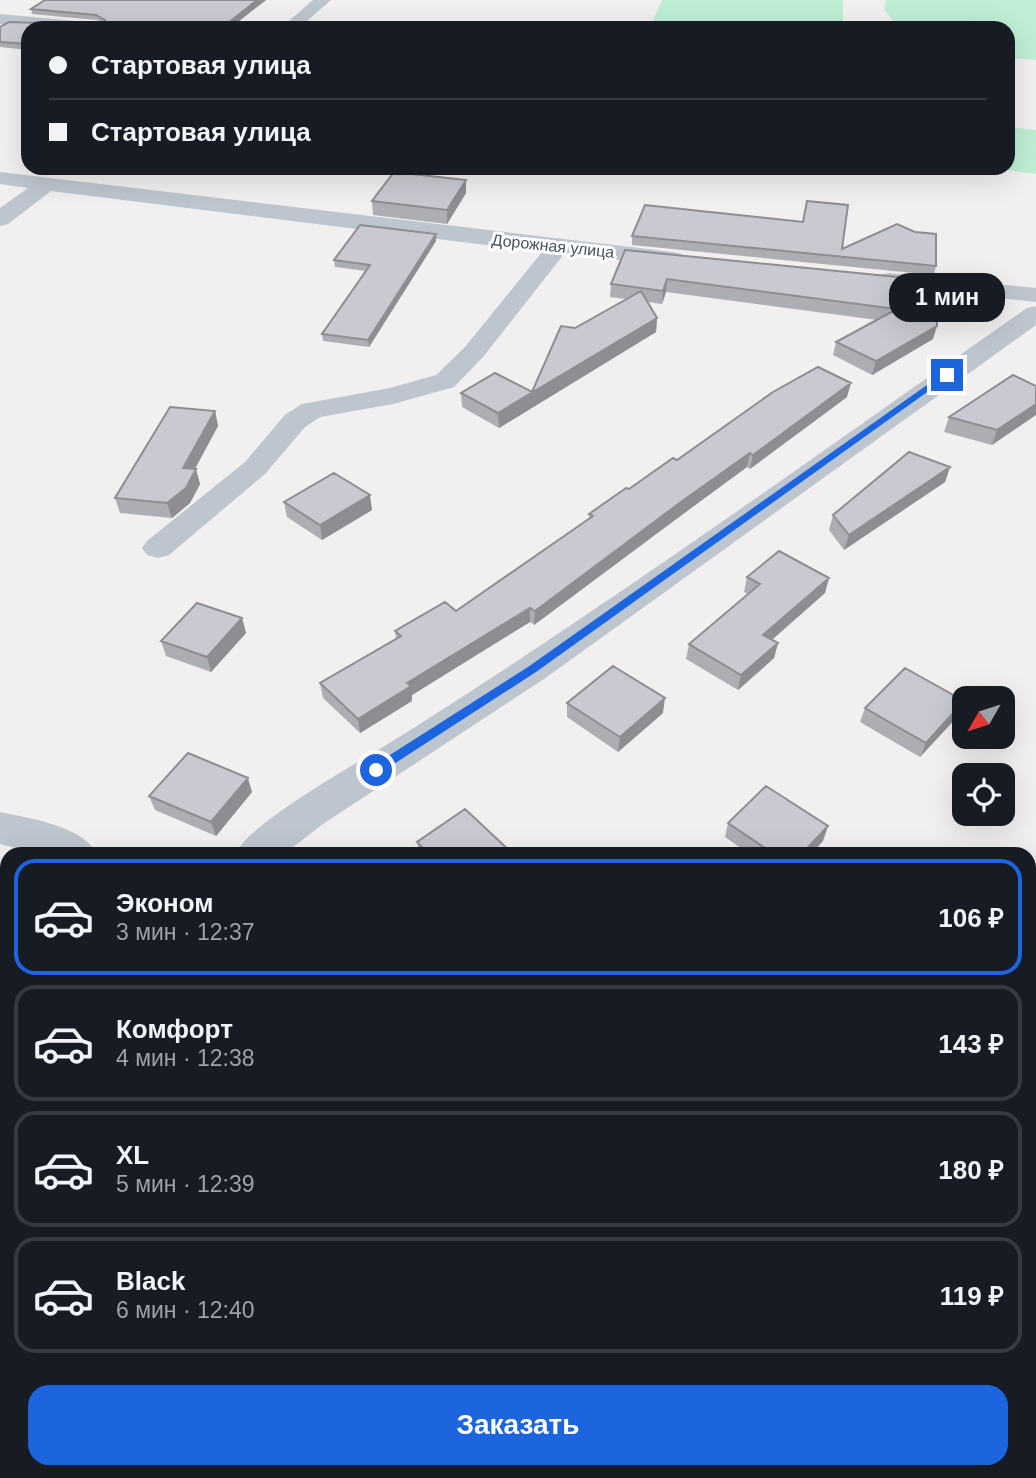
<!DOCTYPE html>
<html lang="ru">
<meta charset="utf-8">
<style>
:root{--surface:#171b24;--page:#242831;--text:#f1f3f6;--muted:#9ea1a6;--line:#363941;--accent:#1c65de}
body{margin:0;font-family:Arial,sans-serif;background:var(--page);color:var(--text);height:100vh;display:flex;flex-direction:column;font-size:26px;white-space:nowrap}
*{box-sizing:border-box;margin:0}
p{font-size:23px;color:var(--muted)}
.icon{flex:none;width:38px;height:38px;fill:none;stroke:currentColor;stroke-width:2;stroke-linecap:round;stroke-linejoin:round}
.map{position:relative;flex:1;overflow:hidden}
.drawer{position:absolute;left:0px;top:847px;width:1036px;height:632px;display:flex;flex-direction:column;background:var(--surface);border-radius:21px 21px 0 0;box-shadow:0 7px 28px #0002}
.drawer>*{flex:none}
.top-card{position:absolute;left:21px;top:21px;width:994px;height:154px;border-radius:21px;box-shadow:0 7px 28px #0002;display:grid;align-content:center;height:154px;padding:0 28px;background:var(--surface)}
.needle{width:46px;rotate:231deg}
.controls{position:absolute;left:952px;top:686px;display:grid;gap:14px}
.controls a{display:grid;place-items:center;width:63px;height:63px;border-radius:14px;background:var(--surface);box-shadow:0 7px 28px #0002;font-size:35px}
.end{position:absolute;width:32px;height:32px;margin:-16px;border:9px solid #1c65de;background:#fff;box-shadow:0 0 0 4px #fff}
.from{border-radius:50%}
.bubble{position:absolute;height:49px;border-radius:21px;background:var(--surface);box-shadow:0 7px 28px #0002;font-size:23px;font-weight:700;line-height:49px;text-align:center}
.top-card b{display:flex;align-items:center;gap:24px;height:66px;font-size:26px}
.top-card b+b{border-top:2px solid var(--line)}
.top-card i{width:18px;height:18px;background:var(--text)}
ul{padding:12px 0 0;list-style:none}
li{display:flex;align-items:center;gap:21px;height:116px;margin:0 14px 10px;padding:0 14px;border:4px solid var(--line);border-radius:21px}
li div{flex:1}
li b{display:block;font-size:26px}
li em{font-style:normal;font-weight:700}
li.current{border-color:var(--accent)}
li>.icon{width:63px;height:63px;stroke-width:1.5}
.primary-button{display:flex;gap:14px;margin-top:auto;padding:14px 28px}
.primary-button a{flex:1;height:80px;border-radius:21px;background:var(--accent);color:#fff;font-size:28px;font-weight:700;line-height:80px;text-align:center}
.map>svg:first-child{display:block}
.green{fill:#beeed3}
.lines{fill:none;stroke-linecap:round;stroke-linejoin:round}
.street{fill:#bdc5ce;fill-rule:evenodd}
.wall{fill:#adaeb4}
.shaded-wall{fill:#8d8d92}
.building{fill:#c9cad1;stroke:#8d8d92;stroke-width:2}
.route{fill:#1c65de}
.labels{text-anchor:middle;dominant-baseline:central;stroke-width:6;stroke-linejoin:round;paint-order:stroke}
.far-street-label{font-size:16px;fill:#47515c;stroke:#fff}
</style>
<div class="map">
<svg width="1036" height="1478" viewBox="0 0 1036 1478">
<rect width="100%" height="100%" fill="#f1efef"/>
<path class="green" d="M662 0H843V28H650Z
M886 0H1036V60L1008 58V28H900L884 10Z
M1008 127 1036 130V174L993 168H1008Z"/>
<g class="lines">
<path class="street" d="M313 0H331L299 28H281Z
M0 14 97 23 105 28H44L0 24Z
M0 172 673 252 681 254 685 259 681 264 673 266 564 254 483 357 454 387 393 404 320 417 305 427 265 474 169 555 158 558 147 555 142 548 147 541 245 462 285 415 302 404 390 388 436 375 465 347 542 252 51 191 8 224 0 226V208L28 188 0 184Z
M888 273 1036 288V302L880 285 876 280 880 275Z
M1036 306V325L544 679 323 824 284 854H235C251 822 354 765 388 744 607 607 816 455 1027 308Z
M0 812C29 818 83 826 97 854H39L0 844Z
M1036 1068V1120L1029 1123V1070Z
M7 1071V1119L0 1122V1073Z
M749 1472H807L804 1478H746Z"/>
</g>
<path class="wall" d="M45 0H266L230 28H28V50L0 47V27L104 24 97 20 32 14 31 9Z
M466 193 447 224 373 215 372 201Z
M803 222 842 249 936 266 934 275 632 245V236Z
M436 241 369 347 323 341 322 334 366 271 335 267 334 260Z
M625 250 937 281 933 339 872 375 833 355 836 342 877 320 666 292 662 304 648 302 657 318 656 332 499 428 462 407 461 393 532 392 575 328 626 299 610 297 611 284Z
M1036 386 992 445 944 432 949 417Z
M847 397 750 469 747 467 683 514 534 625 530 622 412 695V701L360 733 323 698 320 683 396 639 395 631 456 611 589 519V514L677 460Z
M215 411 218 426 195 469 200 484 190 503 172 518 120 513 115 498Z
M950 467 945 482 844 550 829 530 833 515Z
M284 502 372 510 322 540 287 517Z
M747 577 829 578 825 593 772 640 778 643 774 658 738 690 686 659 689 644 748 594 744 592Z
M242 618 246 633 211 672 166 656 161 641Z
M964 702 958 716 920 757 860 722 865 708Z
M567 703 663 713 618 752 567 717Z
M252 792 216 836 155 810 149 796Z
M728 823 823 841 811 854H749L725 837Z
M417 842 512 854H419Z"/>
<path class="shaded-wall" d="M257 0H266L230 28H222Z
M466 180V193L447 224V210Z
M436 234V241L369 347 368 340Z
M667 279 666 292 662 304 663 291Z
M657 318 656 332 499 428 498 413Z
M937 326 933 339 872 375 876 361Z
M851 383 847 397 750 469 753 455Z
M1036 404V415L992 445 997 430Z
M215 411 218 426 187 483 183 468Z
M750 453 747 467 683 514 534 625 535 611 685 499Z
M950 467 945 482 844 550 849 535Z
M196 469 200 484 190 503 172 518 167 503Z
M370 495 372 510 322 540 320 525Z
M829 578 825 593 760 650 763 635Z
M530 608V622L412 695V701L360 733 358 719 407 683Z
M242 618 246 633 211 672 207 657Z
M778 643 774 658 738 690 741 675Z
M665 698 663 713 618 752 620 737Z
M964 702 958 716 920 757 926 743Z
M248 778 252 792 216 836 211 822Z
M828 826 823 841 811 854H802Z
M81 1472H89L92 1478H84Z"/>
<path class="building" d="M45 0H257L222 28H28V44L0 42V27L9 22 104 25 105 20 96 15 31 9Z
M394 172 466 180 447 210 372 201Z
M807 201 848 205 842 249 897 224 915 232 936 234V266L632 236 645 205 803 222Z
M360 225 436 234 368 340 322 334 370 265 334 260Z
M625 250 937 281V326L876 361 836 342 897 309 667 279 663 291 611 284Z
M641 291 657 318 498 413 461 393 495 373 532 392 561 326 575 328Z
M818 367 851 383 753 455 750 453 685 499 535 611 530 608 407 683 411 686 358 719 320 683 401 636 395 631 445 602 456 611 593 516 589 514 626 488 629 489 673 458 677 460 773 392Z
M1013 375 1036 386V404L997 430 949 417Z
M170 407 215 411 183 468 196 469 186 488 167 503 115 498Z
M909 452 950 467 849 535 833 515Z
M334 473 370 495 320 525 284 502Z
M779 551 829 578 763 635 778 643 741 675 689 644 760 584 747 577Z
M197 603 242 618 207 657 161 641Z
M613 666 665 698 620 737 567 703Z
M905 668 964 701 926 743 865 708Z
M188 753 248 778 211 822 149 796Z
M766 786 828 826 802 854H774L728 823Z
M465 809 512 853 429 854 417 842Z
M7 1208V1311L0 1305V1215Z
M58 1472H81L84 1478H50Z"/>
<path class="route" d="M944 373 951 375 536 672 380 773H371V767L528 667Z"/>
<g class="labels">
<g class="far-street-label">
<text transform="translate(553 246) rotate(6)">Дорожная улица</text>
</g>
</g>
</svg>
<div class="controls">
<a><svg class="needle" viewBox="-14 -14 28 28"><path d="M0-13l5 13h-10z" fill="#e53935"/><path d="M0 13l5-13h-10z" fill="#9ea1a6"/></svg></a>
<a><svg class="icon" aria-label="locate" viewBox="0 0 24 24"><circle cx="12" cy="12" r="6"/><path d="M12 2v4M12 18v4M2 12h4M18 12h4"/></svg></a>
</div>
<i class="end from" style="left:376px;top:770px"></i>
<i class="end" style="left:947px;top:375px"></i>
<div class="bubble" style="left:889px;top:273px;width:116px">1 мин</div>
<div class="top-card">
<b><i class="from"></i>Стартовая улица</b>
<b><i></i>Стартовая улица</b>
</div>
<section class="drawer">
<ul>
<li class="current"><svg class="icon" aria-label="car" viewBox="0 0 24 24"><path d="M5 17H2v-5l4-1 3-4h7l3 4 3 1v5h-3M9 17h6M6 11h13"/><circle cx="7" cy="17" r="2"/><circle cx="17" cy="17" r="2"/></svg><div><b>Эконом</b><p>3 мин · 12:37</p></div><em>106 ₽</em></li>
<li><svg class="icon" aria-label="car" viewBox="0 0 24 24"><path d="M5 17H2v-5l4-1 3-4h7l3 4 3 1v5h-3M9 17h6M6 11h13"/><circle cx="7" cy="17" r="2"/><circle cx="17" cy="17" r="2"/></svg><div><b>Комфорт</b><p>4 мин · 12:38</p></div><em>143 ₽</em></li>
<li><svg class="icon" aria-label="car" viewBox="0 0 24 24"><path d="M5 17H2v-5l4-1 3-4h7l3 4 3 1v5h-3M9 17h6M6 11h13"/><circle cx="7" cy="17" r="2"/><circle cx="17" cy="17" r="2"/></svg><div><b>XL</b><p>5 мин · 12:39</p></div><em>180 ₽</em></li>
<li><svg class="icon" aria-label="car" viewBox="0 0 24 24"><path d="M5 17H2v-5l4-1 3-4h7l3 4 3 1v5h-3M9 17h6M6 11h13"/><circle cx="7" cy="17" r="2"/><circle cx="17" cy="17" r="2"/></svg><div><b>Black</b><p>6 мин · 12:40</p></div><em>119 ₽</em></li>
</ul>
<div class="primary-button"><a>Заказать</a></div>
</section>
</div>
